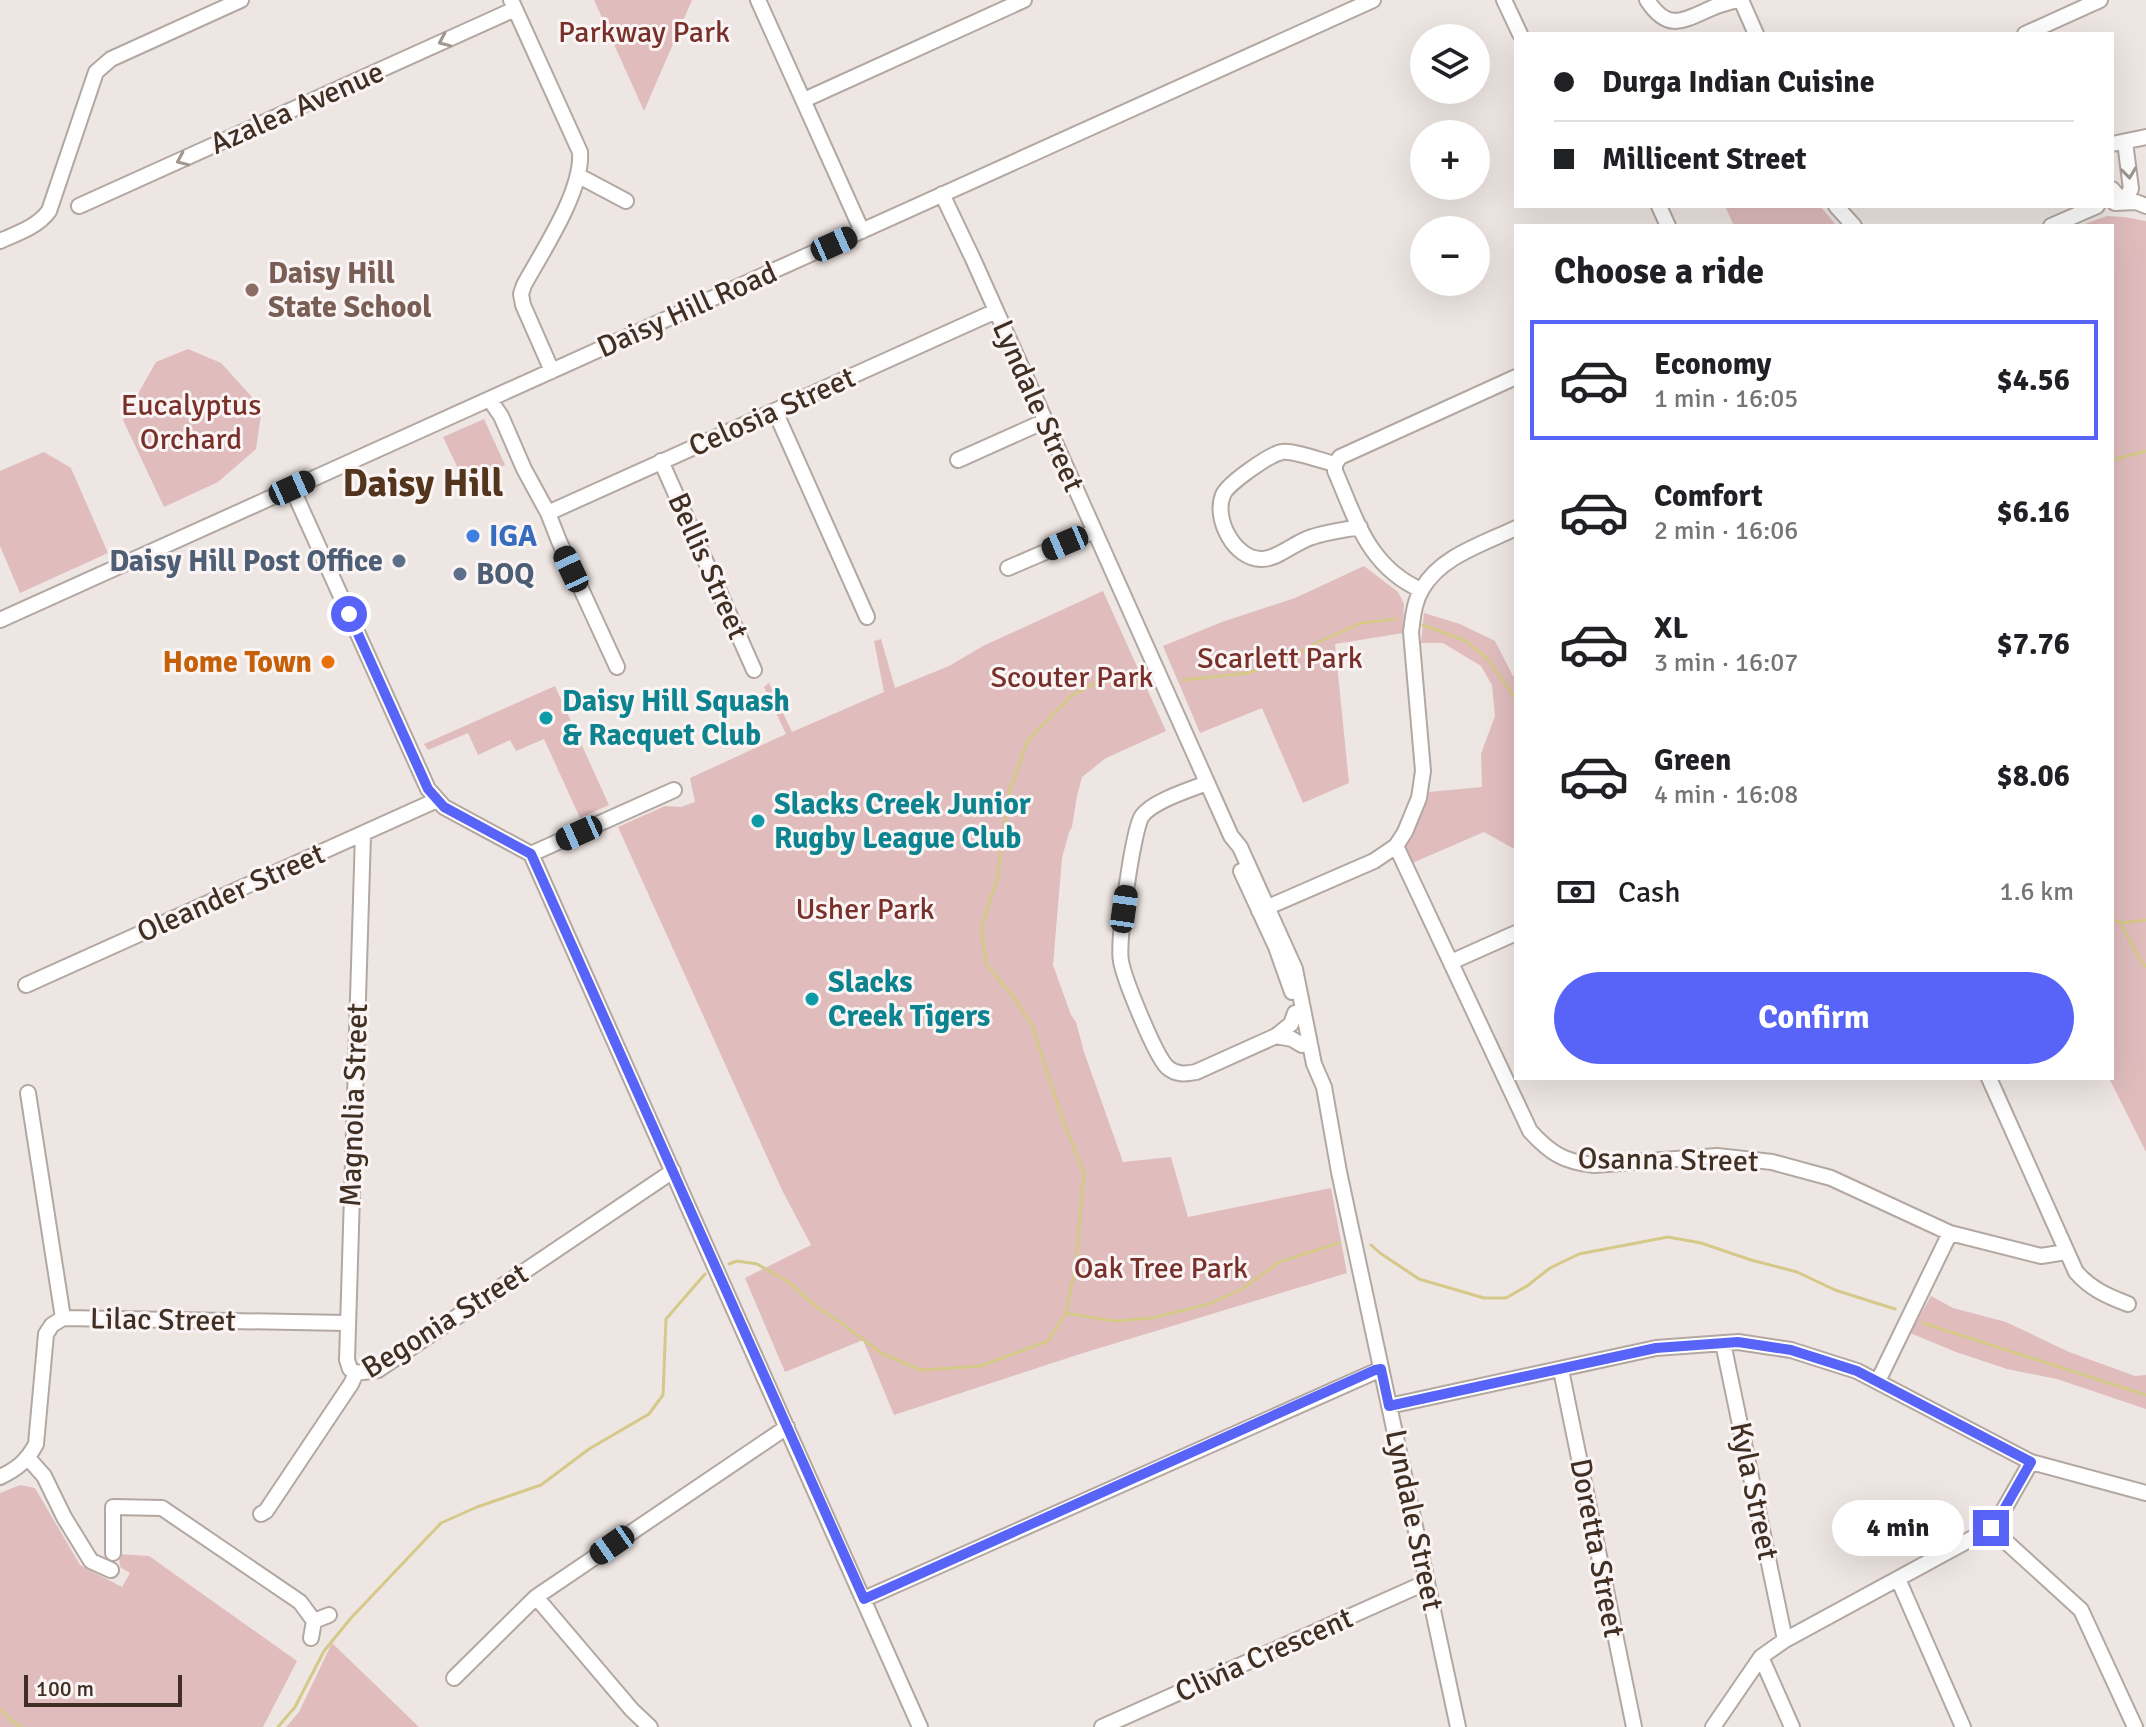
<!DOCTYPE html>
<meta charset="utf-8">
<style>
:root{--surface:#fff;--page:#f2f2f2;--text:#202124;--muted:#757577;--line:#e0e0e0;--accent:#5863f7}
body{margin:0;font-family:Signika,sans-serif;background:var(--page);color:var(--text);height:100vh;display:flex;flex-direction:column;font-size:30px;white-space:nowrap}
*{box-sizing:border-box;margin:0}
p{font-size:26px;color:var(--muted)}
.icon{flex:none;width:44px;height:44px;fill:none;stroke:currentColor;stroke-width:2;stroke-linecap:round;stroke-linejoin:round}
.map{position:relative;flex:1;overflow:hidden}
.panel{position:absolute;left:1514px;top:224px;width:600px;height:856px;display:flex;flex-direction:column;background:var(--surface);border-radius:0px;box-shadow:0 8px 32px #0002}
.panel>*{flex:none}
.guide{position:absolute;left:1514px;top:32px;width:600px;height:176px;border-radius:0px;box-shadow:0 8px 32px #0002;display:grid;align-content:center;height:176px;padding:0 40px;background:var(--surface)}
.buttons{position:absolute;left:1410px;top:24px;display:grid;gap:16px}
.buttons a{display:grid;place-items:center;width:80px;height:80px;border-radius:50%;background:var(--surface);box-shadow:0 8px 32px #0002;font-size:40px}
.scale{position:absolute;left:24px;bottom:20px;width:158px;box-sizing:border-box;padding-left:8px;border:4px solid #402f22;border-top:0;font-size:22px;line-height:28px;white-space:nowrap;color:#402f22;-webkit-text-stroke:6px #faf5f4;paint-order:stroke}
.end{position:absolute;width:36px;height:36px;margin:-18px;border:10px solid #5863f7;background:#fff;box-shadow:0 0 0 4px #fff}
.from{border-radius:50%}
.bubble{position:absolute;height:56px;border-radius:28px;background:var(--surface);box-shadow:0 8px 32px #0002;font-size:26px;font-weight:800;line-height:56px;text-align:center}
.car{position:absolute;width:24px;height:48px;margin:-24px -12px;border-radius:10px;box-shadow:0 0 6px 2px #0007;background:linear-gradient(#222 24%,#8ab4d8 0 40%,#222 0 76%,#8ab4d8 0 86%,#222 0)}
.guide b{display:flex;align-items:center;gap:28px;height:76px;font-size:30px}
.guide b+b{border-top:2px solid var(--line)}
.guide i{width:20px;height:20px;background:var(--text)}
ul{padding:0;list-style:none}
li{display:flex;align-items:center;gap:24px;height:120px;margin:0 16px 12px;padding:0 24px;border:4px solid transparent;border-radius:0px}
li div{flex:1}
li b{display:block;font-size:30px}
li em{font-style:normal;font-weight:800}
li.on{border-color:var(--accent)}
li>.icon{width:72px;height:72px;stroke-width:1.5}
h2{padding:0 40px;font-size:36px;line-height:96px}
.pay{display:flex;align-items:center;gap:20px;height:88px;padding:0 40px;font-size:30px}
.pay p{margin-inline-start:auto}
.primary-button{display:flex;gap:16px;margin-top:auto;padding:16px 40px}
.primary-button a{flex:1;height:92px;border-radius:48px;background:var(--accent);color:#fff;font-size:32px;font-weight:800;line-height:92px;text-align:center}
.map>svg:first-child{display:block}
.green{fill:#e0bcbd}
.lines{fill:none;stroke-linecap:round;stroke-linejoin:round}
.stream{stroke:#d5c98a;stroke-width:3}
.minor-casing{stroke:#b3a8a1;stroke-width:18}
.minor{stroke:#fff;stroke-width:14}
.oneway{stroke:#a09790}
.route{stroke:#5863f7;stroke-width:10}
.education-dot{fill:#8d6e63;stroke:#faf5f4;stroke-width:3}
.shop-dot{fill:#3f7fe0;stroke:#faf5f4;stroke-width:3}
.service-dot{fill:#5c6f8a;stroke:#faf5f4;stroke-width:3}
.food-dot{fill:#e8710a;stroke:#faf5f4;stroke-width:3}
.culture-dot{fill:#0f9aa8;stroke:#faf5f4;stroke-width:3}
.labels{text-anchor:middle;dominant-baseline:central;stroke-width:6;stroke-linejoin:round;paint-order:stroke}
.park-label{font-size:30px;fill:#79302a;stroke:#faf5f4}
.street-label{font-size:30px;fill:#402f22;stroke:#faf5f4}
.education-label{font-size:30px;font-weight:bold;fill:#785e54;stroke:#faf5f4;text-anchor:start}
.shop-label{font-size:30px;font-weight:bold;fill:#366cbe;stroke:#faf5f4;text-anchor:start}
.service-label{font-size:30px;font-weight:bold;fill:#4e5e75;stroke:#faf5f4;text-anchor:end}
.food-label{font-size:30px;font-weight:bold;fill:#c56008;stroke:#faf5f4;text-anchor:end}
.culture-label{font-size:30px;font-weight:bold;fill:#0d838f;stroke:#faf5f4;text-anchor:start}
.district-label{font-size:38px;font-weight:bold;fill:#53351d;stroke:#faf5f4}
</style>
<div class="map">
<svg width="2146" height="1727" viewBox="0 0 2146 1727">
<rect width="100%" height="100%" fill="#eee6e3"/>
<path class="green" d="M594 0H692L644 111Z
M1725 206H1820L1837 226H1734Z
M2107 216 2124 217 2146 221V1152L2109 1078H2112V226H2079Z
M188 349 221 363 262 408 256 449 218 482 164 507 123 420 156 362Z
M484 419 505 465 465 483 443 437Z
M44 452 71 468 108 553 20 593 0 546V471Z
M1364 566 1398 592 1404 604 1403 633 1335 644 1349 783 1303 803 1262 708 1200 733 1163 646 1222 622 1295 598Z
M1103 591 1166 731 1106 758 1082 777 1077 796 1072 827 1069 832 1062 858 1053 965 1071 1015 1076 1022 1084 1052 1123 1162 1171 1157 1188 1217 1331 1188 1347 1273 1083 1353 894 1415 863 1340 785 1372 745 1278 811 1245 782 1190 618 827 665 806 681 807 695 802 690 778 786 734 764 687 769 683 792 732 884 692 874 641 881 639 895 688 949 666 983 646Z
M1424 613 1460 624 1495 641 1513 676 1516 675V850L1484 832 1410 864 1403 848 1421 815 1429 792 1482 787 1481 754 1495 716 1492 685 1481 666 1443 643H1421Z
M555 686 609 805 580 818 544 739 516 751 510 740 478 755 468 733 428 750 424 744Z
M1931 1296 1953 1308 2006 1322 2069 1352 2135 1376 2146 1375V1409L2057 1379 2007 1369 1956 1352 1910 1333Z
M20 1485 35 1488 80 1565 122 1587 130 1573 120 1567 119 1554 149 1556 297 1661 263 1727H0V1493Z
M332 1643 419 1727H286L299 1712Z"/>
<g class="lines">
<path class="stream" d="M2112 460 2146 451
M1423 625 1466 641 1488 660 1516 699
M1183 680 1248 673 1289 659 1314 644 1361 623 1396 619
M2112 919 2121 923 2146 920
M2121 923 2136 953 2146 967
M1371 1245 1380 1253 1419 1279 1484 1298H1506L1527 1286 1550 1268 1579 1254 1668 1237 1701 1243 1751 1260 1797 1272 1835 1290 1895 1309
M729 1264 737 1261 757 1264 787 1281 817 1307 840 1322 881 1353 921 1370 981 1366 1048 1341 1066 1313 1076 1263 1084 1173 1062 1118 1032 1025 1012 995 986 964 981 928 997 879 1009 792 1028 740 1071 696 1097 682 1139 681
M1066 1313 1113 1321 1152 1318 1209 1304 1242 1289 1279 1262 1339 1243
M1923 1323 2146 1395
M0 1709 8 1718 21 1727
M278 1727 295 1707 324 1651 351 1618 441 1523 477 1507 541 1485 589 1449 649 1414 663 1395 666 1319 705 1274"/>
<g class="minor-casing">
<path id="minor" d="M511 0 580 152C583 191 543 250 524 285L521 294 523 305 552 371
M758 0 862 231
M1504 0 1520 34
M1647 0C1668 32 1682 21 1712 8 1720 4 1728 3 1736 0
M1741 0 1756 34
M2025 34 2100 0
M804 100 1024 0
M2112 144 2146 137
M579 176 626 201
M2112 189 2123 202 2131 189 2125 142
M942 194 973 259 1231 836 1240 847 1295 969 1314 1064 1324 1087 1339 1172 1458 1727
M2115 203 2136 202 2146 206
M79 206 515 9
M1659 206 1668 226
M1836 206 1854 226
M2051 226 2097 206
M0 241C18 233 37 227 49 211L96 72 111 59 241 0
M490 400 501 416 524 469 548 513 559 541 617 667
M775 411 867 617
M958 460 1045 421
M661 461 754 670
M1335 464C1322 461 1292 450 1282 452 1270 454 1227 484 1223 495 1213 519 1235 560 1262 559 1278 559 1295 542 1312 537 1327 532 1344 530 1360 527
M1335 464 1340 457 1516 377
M1335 464V471C1357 521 1368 566 1421 590
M292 488 428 789 444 807 531 854 920 1727
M548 513 996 311
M1008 568 1094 531
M0 620 1373 0
M1207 783C1189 790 1153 801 1142 816 1133 829 1117 943 1121 961 1124 979 1155 1055 1167 1067 1176 1075 1185 1074 1196 1072L1276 1036 1291 1024 1295 1013
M1396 846 1530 1131C1550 1153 1564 1162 1594 1165L1717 1156 1772 1162 1831 1178 1950 1233 2041 1256 2066 1252
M531 854 674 790
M1241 871 1276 947 1292 992
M1259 911 1374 861 1396 846 1405 832 1419 798 1423 771 1411 632C1413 617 1414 602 1422 589 1441 556 1483 544 1516 528
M1451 962 1516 933
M26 985 437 800
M1276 1036 1292 1039 1302 1045
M1989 1078 2076 1272C2091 1289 2107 1296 2128 1304
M28 1093 63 1318
M63 1318 347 1323
M1723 1343 1785 1640
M1561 1370 1634 1727
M356 1373 350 1369 347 1360 363 834
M1878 1381 1950 1233
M1389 1406 1656 1348 1738 1342 1791 1350 1857 1371 2031 1462 2146 1493
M28 1458 44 1476 64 1517 91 1561 111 1570
M0 1477C17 1469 27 1461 36 1444L46 1334 52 1325 63 1318
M261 1514 266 1511 351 1384 356 1373 378 1370 673 1171
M1991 1528 2081 1610 2135 1727
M113 1553V1507L162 1508 300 1602 314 1621
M1898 1579 1963 1727
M536 1597 632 1710 650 1727
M864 1599 1381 1369
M311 1638 314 1621 329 1615
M1761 1657 1792 1727
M454 1678 536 1597 787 1427
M1102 1727 1427 1582
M1713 1727 1761 1657 1785 1640 1991 1528 2003 1511 2031 1462"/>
</g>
<use href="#minor" class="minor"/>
</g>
<defs><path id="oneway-chevron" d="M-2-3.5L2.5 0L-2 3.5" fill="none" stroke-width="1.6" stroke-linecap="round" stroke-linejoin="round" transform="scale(2)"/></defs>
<g class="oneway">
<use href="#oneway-chevron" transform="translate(444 41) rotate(156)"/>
<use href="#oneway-chevron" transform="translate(182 160) rotate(156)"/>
<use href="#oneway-chevron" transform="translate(2129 173) rotate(83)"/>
</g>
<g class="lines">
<path class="route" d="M349 614 428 789 444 807 531 854 864 1599 1375 1370 1381 1369 1389 1406 1656 1348 1738 1342 1791 1350 1857 1371 2031 1462 2003 1511 1991 1528"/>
</g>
<circle class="education-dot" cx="252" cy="290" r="8"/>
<circle class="shop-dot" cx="473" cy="536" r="8"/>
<g class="service-dot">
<circle cx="399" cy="561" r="8"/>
<circle cx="460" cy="574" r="8"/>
</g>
<circle class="food-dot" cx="328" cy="662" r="8"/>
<g class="culture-dot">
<circle cx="546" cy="718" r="8"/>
<circle cx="758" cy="821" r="8"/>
<circle cx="812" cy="999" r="8"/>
</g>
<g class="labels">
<g class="park-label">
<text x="644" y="32">Parkway Park</text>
<text x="191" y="405">Eucalyptus<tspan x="191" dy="34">Orchard</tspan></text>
<text x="1280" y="658">Scarlett Park</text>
<text x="1072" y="677">Scouter Park</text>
<text x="865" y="909">Usher Park</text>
<text x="1161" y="1268">Oak Tree Park</text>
</g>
<g class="street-label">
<text transform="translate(297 108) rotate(-24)">Azalea Avenue</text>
<text transform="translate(687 310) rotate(-24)">Daisy Hill Road</text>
<text transform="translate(1038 406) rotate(66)">Lyndale Street</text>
<text transform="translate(772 412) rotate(-24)">Celosia Street</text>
<text transform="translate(708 566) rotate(66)">Bellis Street</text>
<text transform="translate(231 893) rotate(-24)">Oleander Street</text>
<text transform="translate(354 1105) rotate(-88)">Magnolia Street</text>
<text transform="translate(1668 1160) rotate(1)">Osanna Street</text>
<text transform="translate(163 1320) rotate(1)">Lilac Street</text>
<text transform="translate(445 1321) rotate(-32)">Begonia Street</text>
<text transform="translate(1754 1491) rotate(78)">Kyla Street</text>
<text transform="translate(1414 1520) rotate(78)">Lyndale Street</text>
<text transform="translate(1597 1548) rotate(79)">Doretta Street</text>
<text transform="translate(1264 1655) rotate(-24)">Clivia Crescent</text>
</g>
<g class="education-label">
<text x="268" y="273">Daisy Hill<tspan x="268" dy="34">State School</tspan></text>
</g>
<g class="shop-label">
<text x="489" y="536">IGA</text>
</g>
<g class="service-label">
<text x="383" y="561">Daisy Hill Post Office</text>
<text x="476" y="574" text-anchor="start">BOQ</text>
</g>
<g class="food-label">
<text x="312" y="662">Home Town</text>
</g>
<g class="culture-label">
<text x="562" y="701">Daisy Hill Squash<tspan x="562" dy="34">&amp; Racquet Club</tspan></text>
<text x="774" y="804">Slacks Creek Junior<tspan x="774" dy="34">Rugby League Club</tspan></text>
<text x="828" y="982">Slacks<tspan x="828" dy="34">Creek Tigers</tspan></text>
</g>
<g class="district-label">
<text x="423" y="483">Daisy Hill</text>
</g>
</g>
</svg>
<div class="buttons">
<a><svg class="icon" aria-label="layers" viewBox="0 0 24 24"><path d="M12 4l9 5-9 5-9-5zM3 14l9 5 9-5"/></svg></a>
<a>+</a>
<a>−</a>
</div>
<div class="scale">100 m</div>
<i class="end from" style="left:349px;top:614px"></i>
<i class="end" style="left:1991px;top:1528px"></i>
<div class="bubble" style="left:1832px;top:1500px;width:132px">4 min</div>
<i class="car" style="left:834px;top:244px;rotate:66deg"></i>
<i class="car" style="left:292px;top:488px;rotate:66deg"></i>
<i class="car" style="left:1065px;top:543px;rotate:247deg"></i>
<i class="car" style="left:571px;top:569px;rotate:335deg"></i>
<i class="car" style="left:579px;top:833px;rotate:246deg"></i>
<i class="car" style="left:1124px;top:909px;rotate:8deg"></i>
<i class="car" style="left:612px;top:1545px;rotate:235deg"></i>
<div class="guide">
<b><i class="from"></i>Durga Indian Cuisine</b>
<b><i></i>Millicent Street</b>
</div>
<section class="panel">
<h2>Choose a ride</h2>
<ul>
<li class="on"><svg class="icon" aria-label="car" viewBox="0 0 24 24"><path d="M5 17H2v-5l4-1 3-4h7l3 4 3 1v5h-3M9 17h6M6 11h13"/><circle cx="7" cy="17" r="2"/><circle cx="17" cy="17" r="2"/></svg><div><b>Economy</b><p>1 min · 16:05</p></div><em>$4.56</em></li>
<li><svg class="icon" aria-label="car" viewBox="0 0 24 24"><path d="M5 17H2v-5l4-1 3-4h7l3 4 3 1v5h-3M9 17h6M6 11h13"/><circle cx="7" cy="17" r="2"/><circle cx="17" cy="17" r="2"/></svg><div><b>Comfort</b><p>2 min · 16:06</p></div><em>$6.16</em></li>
<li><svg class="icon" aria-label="car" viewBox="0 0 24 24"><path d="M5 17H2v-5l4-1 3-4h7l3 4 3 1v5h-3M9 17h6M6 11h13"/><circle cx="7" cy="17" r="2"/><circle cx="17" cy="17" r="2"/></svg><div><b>XL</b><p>3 min · 16:07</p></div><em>$7.76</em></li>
<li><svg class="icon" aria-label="car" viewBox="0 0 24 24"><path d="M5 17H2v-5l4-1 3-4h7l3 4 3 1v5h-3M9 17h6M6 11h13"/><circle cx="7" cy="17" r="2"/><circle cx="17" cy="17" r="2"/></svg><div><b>Green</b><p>4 min · 16:08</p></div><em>$8.06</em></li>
</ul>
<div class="pay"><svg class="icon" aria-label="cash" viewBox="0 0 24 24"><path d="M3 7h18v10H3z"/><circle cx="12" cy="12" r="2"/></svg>Cash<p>1.6 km</p></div>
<div class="primary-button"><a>Confirm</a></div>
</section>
</div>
